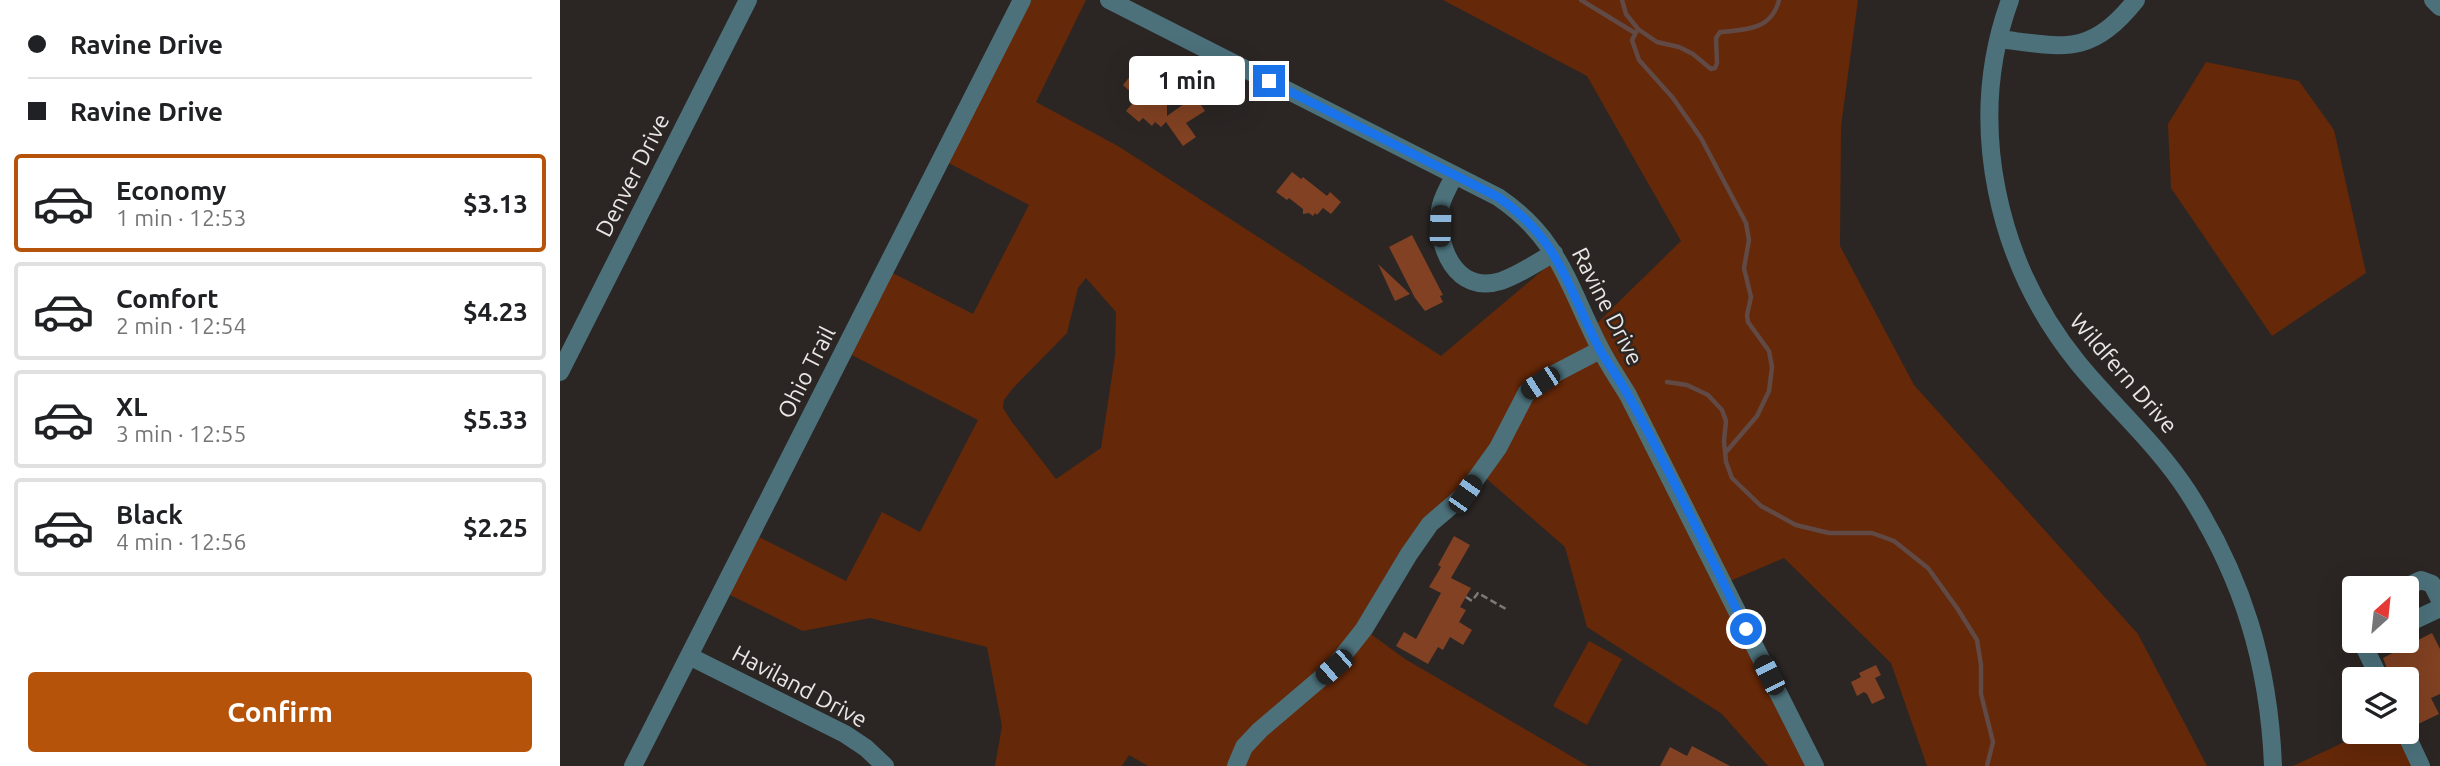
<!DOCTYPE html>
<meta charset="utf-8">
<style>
:root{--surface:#fff;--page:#f6f6f6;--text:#202124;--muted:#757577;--line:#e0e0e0;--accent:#b45309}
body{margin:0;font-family:Ubuntu,sans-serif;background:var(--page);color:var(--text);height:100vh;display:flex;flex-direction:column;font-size:26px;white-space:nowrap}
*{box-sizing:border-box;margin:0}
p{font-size:23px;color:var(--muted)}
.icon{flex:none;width:38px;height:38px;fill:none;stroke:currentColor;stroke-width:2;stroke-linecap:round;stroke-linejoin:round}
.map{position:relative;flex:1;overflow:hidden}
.sheet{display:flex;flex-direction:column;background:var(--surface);width:560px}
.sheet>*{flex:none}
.guide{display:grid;align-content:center;height:154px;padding:0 28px;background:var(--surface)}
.needle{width:46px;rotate:27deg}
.fabs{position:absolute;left:1782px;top:576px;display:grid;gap:14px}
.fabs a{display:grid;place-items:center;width:77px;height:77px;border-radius:7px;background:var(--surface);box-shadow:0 7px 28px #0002;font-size:35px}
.end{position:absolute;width:32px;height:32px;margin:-16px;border:9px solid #1a73e8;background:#fff;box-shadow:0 0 0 4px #fff}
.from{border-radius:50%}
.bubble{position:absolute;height:49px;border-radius:7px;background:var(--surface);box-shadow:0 7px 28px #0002;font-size:23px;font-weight:700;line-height:49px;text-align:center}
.car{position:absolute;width:21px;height:42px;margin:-21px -10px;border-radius:9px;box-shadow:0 0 5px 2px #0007;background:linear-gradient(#222 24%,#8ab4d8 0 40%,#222 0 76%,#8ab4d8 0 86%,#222 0)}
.guide b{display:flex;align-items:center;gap:24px;height:66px;font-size:26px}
.guide b+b{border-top:2px solid var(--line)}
.guide i{width:18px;height:18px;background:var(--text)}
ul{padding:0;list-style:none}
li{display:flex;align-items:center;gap:21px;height:98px;margin:0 14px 10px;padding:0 14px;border:4px solid var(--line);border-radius:7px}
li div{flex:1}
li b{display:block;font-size:26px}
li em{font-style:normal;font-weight:700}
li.selected{border-color:var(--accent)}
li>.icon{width:63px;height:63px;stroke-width:1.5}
.cta{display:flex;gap:14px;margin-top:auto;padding:14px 28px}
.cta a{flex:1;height:80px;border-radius:7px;background:var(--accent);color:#fff;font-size:28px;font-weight:700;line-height:80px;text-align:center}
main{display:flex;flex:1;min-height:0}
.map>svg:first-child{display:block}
.green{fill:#652808;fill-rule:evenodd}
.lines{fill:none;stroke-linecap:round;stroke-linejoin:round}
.stream{stroke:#614a45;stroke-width:4.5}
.building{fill:#814122}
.path{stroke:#7d7977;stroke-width:2.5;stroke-dasharray:7 3.5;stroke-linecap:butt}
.minor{stroke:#4c717b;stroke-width:18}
.route{stroke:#1a73e8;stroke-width:9}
.labels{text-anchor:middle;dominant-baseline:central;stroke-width:5;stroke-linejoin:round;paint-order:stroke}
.street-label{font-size:23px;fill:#e9e6e5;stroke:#2b2624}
</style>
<main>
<section class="sheet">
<div class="guide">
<b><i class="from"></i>Ravine Drive</b>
<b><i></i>Ravine Drive</b>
</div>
<ul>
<li class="selected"><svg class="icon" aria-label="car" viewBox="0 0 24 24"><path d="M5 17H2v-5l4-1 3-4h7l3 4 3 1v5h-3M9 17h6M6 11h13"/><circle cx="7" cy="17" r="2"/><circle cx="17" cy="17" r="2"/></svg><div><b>Economy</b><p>1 min · 12:53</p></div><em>$3.13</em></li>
<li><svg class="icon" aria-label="car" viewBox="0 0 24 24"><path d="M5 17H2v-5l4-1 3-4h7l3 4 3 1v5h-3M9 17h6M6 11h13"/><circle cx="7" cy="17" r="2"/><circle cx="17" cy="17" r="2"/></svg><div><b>Comfort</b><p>2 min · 12:54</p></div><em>$4.23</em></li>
<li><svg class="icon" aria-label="car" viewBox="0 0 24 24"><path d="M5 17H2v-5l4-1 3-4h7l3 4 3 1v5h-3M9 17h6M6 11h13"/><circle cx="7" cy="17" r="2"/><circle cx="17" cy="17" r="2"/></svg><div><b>XL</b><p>3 min · 12:55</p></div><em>$5.33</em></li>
<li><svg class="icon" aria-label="car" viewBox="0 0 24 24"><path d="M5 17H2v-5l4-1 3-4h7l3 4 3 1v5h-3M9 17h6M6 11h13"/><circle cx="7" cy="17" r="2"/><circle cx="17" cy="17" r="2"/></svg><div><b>Black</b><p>4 min · 12:56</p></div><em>$2.25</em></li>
</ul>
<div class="cta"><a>Confirm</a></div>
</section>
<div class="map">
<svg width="1880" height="766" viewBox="0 0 1880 766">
<rect width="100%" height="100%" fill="#2b2624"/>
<path class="green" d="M462 0H526L476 102 558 146 881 356 997 258 1031 329 1121 241 1027 76 883 0H1298L1281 126 1280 246 1354 385 1578 634 1647 766H1367L1331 663 1224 558 1163 584 1255 766H1208L1162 714 1027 627 1005 547 920 473 870 524 804 629 845 659 1028 766H588L569 755 562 766H435L442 726 427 647 310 618 243 631 162 591 191 533 286 581 322 512 360 532 418 420 284 351 325 269 413 314 469 205 381 159ZM526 278 556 312 555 356 541 448 496 479 452 422 443 408 444 400 453 388 507 333 518 288Z
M1646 62 1739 81 1774 130 1806 273 1712 336 1611 188 1608 124Z
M1029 641 1062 659 1027 725 993 706Z
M1806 732H1845L1861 766H1733Z"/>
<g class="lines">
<path class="stream" d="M1021 0 1075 33
M1062 0 1066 14 1078 29 1072 40 1079 60 1113 98 1141 138 1186 223 1189 240 1184 268 1191 297 1187 315 1188 322 1209 351 1212 367 1209 391 1197 416 1166 452
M1078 29 1097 42 1119 47 1133 54 1151 69 1155 68 1157 63 1156 38 1160 32C1185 30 1212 30 1219 0
M1107 382 1127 385 1148 395 1162 410 1166 421 1164 441 1166 462 1172 478 1201 506 1236 525 1269 533H1312L1334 541 1368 568 1397 608 1417 640 1421 665V694L1433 742 1427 766"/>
</g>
<path class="building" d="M584 70 595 80 589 87 607 101V116L635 96 645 111 626 123 636 137 623 146 606 122 601 127 595 122 592 126 583 118 579 122 566 111 577 98 563 85 571 75 576 79Z
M732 172 741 179 743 177 767 196 770 192 781 202 771 214 763 208 757 215 755 213 753 216 749 213 743 214V209L729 198 727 200 716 192Z
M852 235 883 295 880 296 883 302 865 311 855 298 829 247Z
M818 264 850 294 835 301Z
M894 536 910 545 891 578 911 588 900 607 906 610 899 622 912 630 903 645 890 637 883 650 878 647 868 664 836 646 844 632 856 639 881 593 869 587 881 567 878 565Z
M1872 633 1880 649V694L1871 698 1879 714 1854 726 1846 710V679H1831L1823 658Z
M1316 665 1321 675 1315 678 1325 698 1312 704 1307 694 1304 692 1297 696 1291 682 1301 677 1299 673Z
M1132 746 1170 766H1100L1110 747 1127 756Z"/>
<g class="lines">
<path class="path" d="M906 597 912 601 918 593 946 609"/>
<path class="minor" d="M549 0 938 197C1000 239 1008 286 1040 348 1048 364 1059 380 1068 395L1255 766
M1450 0C1405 123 1437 263 1518 363 1554 407 1597 444 1628 492 1683 578 1709 664 1713 766
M1873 0 1880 7
M1439 39C1505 47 1530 57 1576 0
M894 175C890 186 881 198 880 210 876 247 896 295 941 281 959 275 977 262 994 253
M0 372 188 0
M1844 588 1861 580 1872 584 1880 600
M1794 618V625
M1846 624 1880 608
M1801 640 1820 679
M129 656 285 734 306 748 325 766
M1845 732 1861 766
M73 766 462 0
M676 766 684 747 700 730 774 667 804 629 849 554 870 524 905 494 938 448 967 392 994 374 1040 350"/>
</g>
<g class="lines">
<path class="route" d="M709 81 938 197C1001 241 1007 287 1040 350 1049 365 1060 380 1068 395 1111 471 1147 551 1186 629"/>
</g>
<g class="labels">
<g class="street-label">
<text transform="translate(72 175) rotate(-63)">Denver Drive</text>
<text transform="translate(1048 306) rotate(63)">Ravine Drive</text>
<text transform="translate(246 372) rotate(-63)">Ohio Trail</text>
<text transform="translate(1564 373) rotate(49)">Wildfern Drive</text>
<text transform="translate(240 686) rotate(28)">Haviland Drive</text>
</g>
</g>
</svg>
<div class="fabs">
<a><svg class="needle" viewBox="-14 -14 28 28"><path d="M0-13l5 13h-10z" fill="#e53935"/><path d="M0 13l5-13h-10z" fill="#757577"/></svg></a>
<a><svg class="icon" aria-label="layers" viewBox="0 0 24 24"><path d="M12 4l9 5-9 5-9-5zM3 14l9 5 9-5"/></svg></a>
</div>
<i class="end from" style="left:1186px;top:629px"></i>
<i class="end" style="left:709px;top:81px"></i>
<div class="bubble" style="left:569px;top:56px;width:116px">1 min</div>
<i class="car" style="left:880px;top:226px;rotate:2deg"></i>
<i class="car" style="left:980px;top:383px;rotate:237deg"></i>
<i class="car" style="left:905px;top:494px;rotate:35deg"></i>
<i class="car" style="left:774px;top:667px;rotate:229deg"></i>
<i class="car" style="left:1209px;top:675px;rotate:333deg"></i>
</div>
</main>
